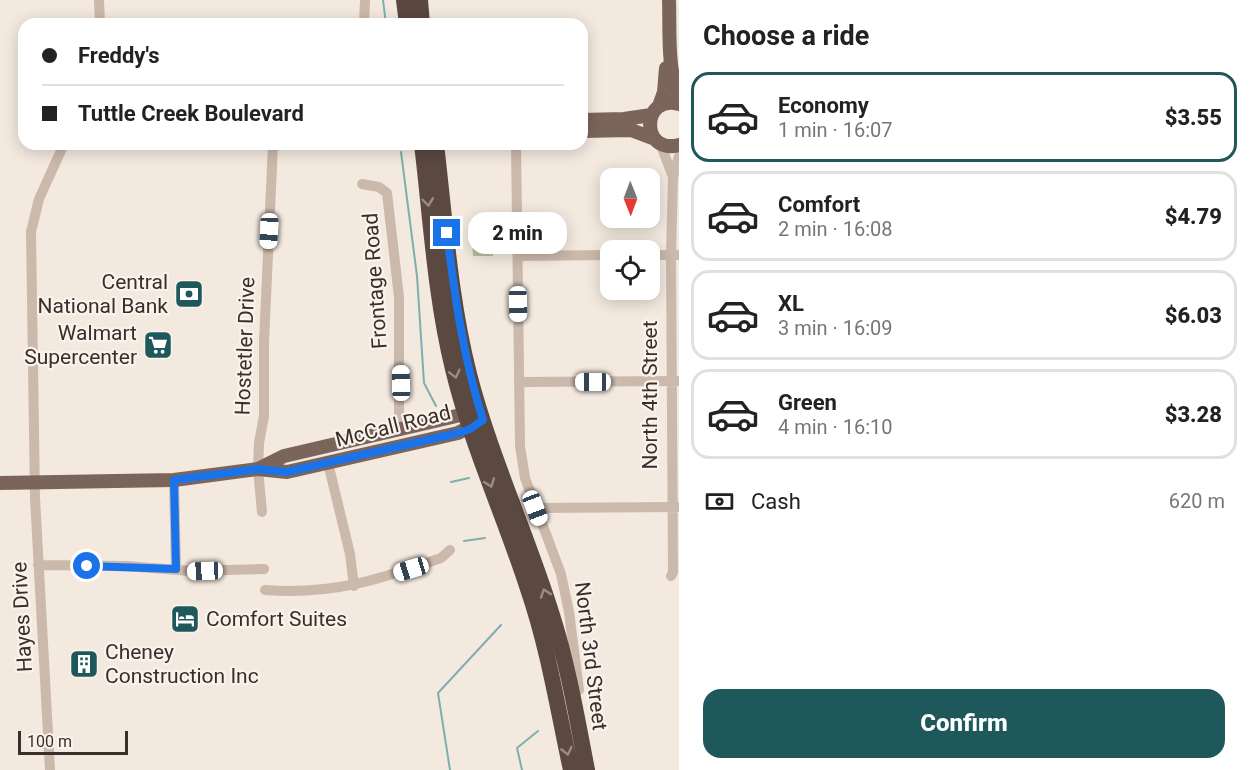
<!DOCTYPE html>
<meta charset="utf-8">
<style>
:root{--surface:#fff;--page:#f6f6f6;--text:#222;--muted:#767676;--line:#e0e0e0;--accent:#1f585b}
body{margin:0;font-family:Roboto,sans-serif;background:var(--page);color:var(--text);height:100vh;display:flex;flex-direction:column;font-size:22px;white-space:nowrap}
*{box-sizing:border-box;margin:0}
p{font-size:20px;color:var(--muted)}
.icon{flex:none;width:33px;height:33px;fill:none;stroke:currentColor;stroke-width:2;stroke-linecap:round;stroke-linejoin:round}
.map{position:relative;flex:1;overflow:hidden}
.side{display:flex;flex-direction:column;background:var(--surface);width:570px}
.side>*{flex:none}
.guide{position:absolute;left:18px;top:18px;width:570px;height:132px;border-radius:18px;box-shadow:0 3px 15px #0003;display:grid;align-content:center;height:132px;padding:0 24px;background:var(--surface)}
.needle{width:39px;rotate:179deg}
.tools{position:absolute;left:600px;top:168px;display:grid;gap:12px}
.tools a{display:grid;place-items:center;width:60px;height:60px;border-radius:12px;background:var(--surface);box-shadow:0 3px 15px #0003;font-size:30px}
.scale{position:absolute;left:18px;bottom:15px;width:110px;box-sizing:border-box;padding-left:6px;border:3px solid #392e2a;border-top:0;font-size:16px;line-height:21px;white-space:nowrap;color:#392e2a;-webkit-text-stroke:4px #faf3ec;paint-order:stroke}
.end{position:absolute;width:27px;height:27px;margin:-14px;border:8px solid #1a73e8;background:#fff;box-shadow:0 0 0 3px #fff}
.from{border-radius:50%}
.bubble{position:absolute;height:42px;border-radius:18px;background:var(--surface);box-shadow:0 3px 15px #0003;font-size:20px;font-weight:800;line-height:42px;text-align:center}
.car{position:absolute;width:18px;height:36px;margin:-18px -9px;border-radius:8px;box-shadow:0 0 4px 2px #0007;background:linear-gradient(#fff 24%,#345 0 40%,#fff 0 76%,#345 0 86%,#fff 0)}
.guide b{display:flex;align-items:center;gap:21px;height:57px;font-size:22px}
.guide b+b{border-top:2px solid var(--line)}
.guide i{width:15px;height:15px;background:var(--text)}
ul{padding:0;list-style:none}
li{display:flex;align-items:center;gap:18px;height:90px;margin:0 12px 9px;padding:0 12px;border:3px solid var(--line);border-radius:18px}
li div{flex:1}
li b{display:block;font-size:22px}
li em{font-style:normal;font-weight:800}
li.on{border-color:var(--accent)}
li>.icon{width:54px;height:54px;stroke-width:1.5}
h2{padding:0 24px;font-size:27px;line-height:72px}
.pay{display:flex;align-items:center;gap:15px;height:66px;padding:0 24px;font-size:22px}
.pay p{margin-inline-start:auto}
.action{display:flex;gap:12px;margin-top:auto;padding:12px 24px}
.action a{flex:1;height:69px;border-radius:18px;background:var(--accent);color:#fff;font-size:24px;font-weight:800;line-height:69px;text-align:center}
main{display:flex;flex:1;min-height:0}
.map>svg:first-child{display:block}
.green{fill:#b7c29f}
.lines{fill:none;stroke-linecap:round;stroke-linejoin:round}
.stream{stroke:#7eafb0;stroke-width:2}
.minor{stroke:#cbb9ab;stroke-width:10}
.major{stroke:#7b655b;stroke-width:14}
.highway{stroke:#5a4841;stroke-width:16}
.oneway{stroke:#9a8c85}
.route{stroke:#1a73e8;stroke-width:8}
.labels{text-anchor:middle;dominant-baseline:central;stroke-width:4.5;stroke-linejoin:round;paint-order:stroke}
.street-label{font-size:21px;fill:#392e2a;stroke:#faf3ec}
.poi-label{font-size:21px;fill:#392e2a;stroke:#faf3ec;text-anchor:end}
</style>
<main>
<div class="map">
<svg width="679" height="770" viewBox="0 0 679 770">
<rect width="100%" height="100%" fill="#f3e9df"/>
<path class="green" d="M472 238H493V256H473Z"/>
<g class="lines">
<path class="stream" d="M383 0 386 24
M401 152 417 276 424 383 436 406
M451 482 469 478
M464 541 485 538
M450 770 438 693 501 625
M522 770 517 748 538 731"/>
<path class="minor" d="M99 0 100 24
M364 24 365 0
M660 143 673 177
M516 144 520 446 525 478 561 574 569 612 579 690
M362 184 379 187 387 193 399 297V431
M650 255H679
M518 256 610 255
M519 382 679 381
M328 463 350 554 354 586
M174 480 176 569
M535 508 679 507
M262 512 258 469 259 443 264 416V342L273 144
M38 565 126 566 190 571 264 569
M671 576 673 572 671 255 673 177 679 156
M265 590C333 595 378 580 441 558L450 550
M50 770 35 498 31 232 39 199 64 144"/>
<path class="major" d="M669 0C670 33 667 67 679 98
M679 104C642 93 639 155 679 145
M659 106 664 92 666 68
M582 120 624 119 651 115
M582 131 631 130 655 139
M258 469 284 456 465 414 475 417
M0 483 174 480 258 469 287 472 458 433 479 422"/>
<path class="highway" d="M404 0 407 24
M420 0 422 24
M422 144C431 219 435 296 453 369 471 444 504 515 528 589 548 647 558 710 571 770
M436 144C445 220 450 299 469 374 490 456 527 534 552 615 568 665 577 718 587 770"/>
</g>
<defs><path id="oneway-chevron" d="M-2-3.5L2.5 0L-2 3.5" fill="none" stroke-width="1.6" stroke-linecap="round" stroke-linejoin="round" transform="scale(1.5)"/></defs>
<g class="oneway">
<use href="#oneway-chevron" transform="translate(428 202) rotate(83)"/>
<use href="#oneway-chevron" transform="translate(455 374) rotate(76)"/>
<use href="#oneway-chevron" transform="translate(490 483) rotate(70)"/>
<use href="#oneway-chevron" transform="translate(545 593) rotate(-109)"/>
<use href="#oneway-chevron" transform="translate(567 751) rotate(77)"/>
</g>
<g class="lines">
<path class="route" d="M87 566 176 569 174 480 258 469 287 472 458 433 470 429 483 420C463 357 455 297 447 233"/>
</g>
<defs>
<g id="bank-square" transform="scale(1.5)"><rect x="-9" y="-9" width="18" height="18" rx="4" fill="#1f585b" stroke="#faf3ec"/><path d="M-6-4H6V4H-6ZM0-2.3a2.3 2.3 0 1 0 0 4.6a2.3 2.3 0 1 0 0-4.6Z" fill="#fff"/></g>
<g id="supermarket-square" transform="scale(1.5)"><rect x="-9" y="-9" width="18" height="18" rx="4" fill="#1f585b" stroke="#faf3ec"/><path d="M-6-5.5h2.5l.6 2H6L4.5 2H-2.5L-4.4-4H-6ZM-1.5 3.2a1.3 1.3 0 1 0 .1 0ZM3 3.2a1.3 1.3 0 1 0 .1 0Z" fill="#fff"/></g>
<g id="hotel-square" transform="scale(1.5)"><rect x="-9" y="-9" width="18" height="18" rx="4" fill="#1f585b" stroke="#faf3ec"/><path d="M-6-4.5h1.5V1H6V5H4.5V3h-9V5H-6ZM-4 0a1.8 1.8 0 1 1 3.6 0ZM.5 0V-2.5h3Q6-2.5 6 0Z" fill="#fff"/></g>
<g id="building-square" transform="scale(1.5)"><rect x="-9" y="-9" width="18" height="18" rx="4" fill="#1f585b" stroke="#faf3ec"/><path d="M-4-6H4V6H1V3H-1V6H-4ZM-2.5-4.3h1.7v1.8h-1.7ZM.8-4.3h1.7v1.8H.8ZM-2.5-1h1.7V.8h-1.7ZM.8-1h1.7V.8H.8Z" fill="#fff"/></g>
</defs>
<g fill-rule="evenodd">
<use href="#bank-square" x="189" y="294"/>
<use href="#supermarket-square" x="158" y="345"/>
<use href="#hotel-square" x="185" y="619"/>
<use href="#building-square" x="84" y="664"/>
</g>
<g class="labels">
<g class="street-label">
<text transform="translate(375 281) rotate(-94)">Frontage Road</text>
<text transform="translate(245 346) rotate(-88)">Hostetler Drive</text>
<text transform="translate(650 395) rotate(-90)">North 4th Street</text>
<text transform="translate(393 426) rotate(-14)">McCall Road</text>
<text transform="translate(22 617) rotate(-93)">Hayes Drive</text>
<text transform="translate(591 656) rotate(83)">North 3rd Street</text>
</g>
<g class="poi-label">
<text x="168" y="282">Central<tspan x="168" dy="24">National Bank</tspan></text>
<text x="137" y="333">Walmart<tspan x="137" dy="24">Supercenter</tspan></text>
<text x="206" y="619" text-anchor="start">Comfort Suites</text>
<text x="105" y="652" text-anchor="start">Cheney<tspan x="105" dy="24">Construction Inc</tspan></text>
</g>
</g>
</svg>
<div class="tools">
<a><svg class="needle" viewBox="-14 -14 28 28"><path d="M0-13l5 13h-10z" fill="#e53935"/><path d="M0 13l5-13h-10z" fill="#767676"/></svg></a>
<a><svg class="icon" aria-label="locate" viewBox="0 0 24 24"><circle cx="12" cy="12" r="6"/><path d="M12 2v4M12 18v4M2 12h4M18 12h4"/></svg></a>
</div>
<div class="scale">100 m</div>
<i class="end from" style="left:87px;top:566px"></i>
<i class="end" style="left:447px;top:233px"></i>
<div class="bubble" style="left:468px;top:212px;width:99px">2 min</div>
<i class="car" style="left:269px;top:231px;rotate:183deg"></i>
<i class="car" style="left:518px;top:304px;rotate:179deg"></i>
<i class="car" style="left:593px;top:382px;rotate:270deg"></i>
<i class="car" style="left:401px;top:383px;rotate:359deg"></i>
<i class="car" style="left:535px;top:508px;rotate:159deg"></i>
<i class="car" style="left:411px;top:569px;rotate:253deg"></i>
<i class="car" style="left:205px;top:571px;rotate:268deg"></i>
<div class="guide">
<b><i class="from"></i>Freddy's</b>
<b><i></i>Tuttle Creek Boulevard</b>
</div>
</div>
<section class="side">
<h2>Choose a ride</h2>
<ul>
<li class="on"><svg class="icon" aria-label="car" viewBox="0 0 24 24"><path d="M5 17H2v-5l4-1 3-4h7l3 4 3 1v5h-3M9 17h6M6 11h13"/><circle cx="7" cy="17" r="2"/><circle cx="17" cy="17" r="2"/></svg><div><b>Economy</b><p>1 min · 16:07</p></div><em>$3.55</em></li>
<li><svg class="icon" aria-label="car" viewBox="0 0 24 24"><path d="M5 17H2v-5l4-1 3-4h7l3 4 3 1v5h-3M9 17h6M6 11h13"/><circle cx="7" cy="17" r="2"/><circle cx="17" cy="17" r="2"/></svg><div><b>Comfort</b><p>2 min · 16:08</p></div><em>$4.79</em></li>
<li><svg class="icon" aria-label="car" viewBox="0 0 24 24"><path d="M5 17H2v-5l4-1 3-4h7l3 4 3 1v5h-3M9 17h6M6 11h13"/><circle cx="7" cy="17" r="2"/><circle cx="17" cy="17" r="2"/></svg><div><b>XL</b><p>3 min · 16:09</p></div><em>$6.03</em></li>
<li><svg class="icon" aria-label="car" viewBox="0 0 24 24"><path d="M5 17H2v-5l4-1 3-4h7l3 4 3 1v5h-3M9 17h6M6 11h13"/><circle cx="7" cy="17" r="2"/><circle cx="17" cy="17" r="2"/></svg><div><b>Green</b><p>4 min · 16:10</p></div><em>$3.28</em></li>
</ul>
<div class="pay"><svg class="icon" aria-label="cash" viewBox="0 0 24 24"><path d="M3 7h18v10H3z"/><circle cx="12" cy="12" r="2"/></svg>Cash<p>620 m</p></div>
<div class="action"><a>Confirm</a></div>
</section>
</main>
